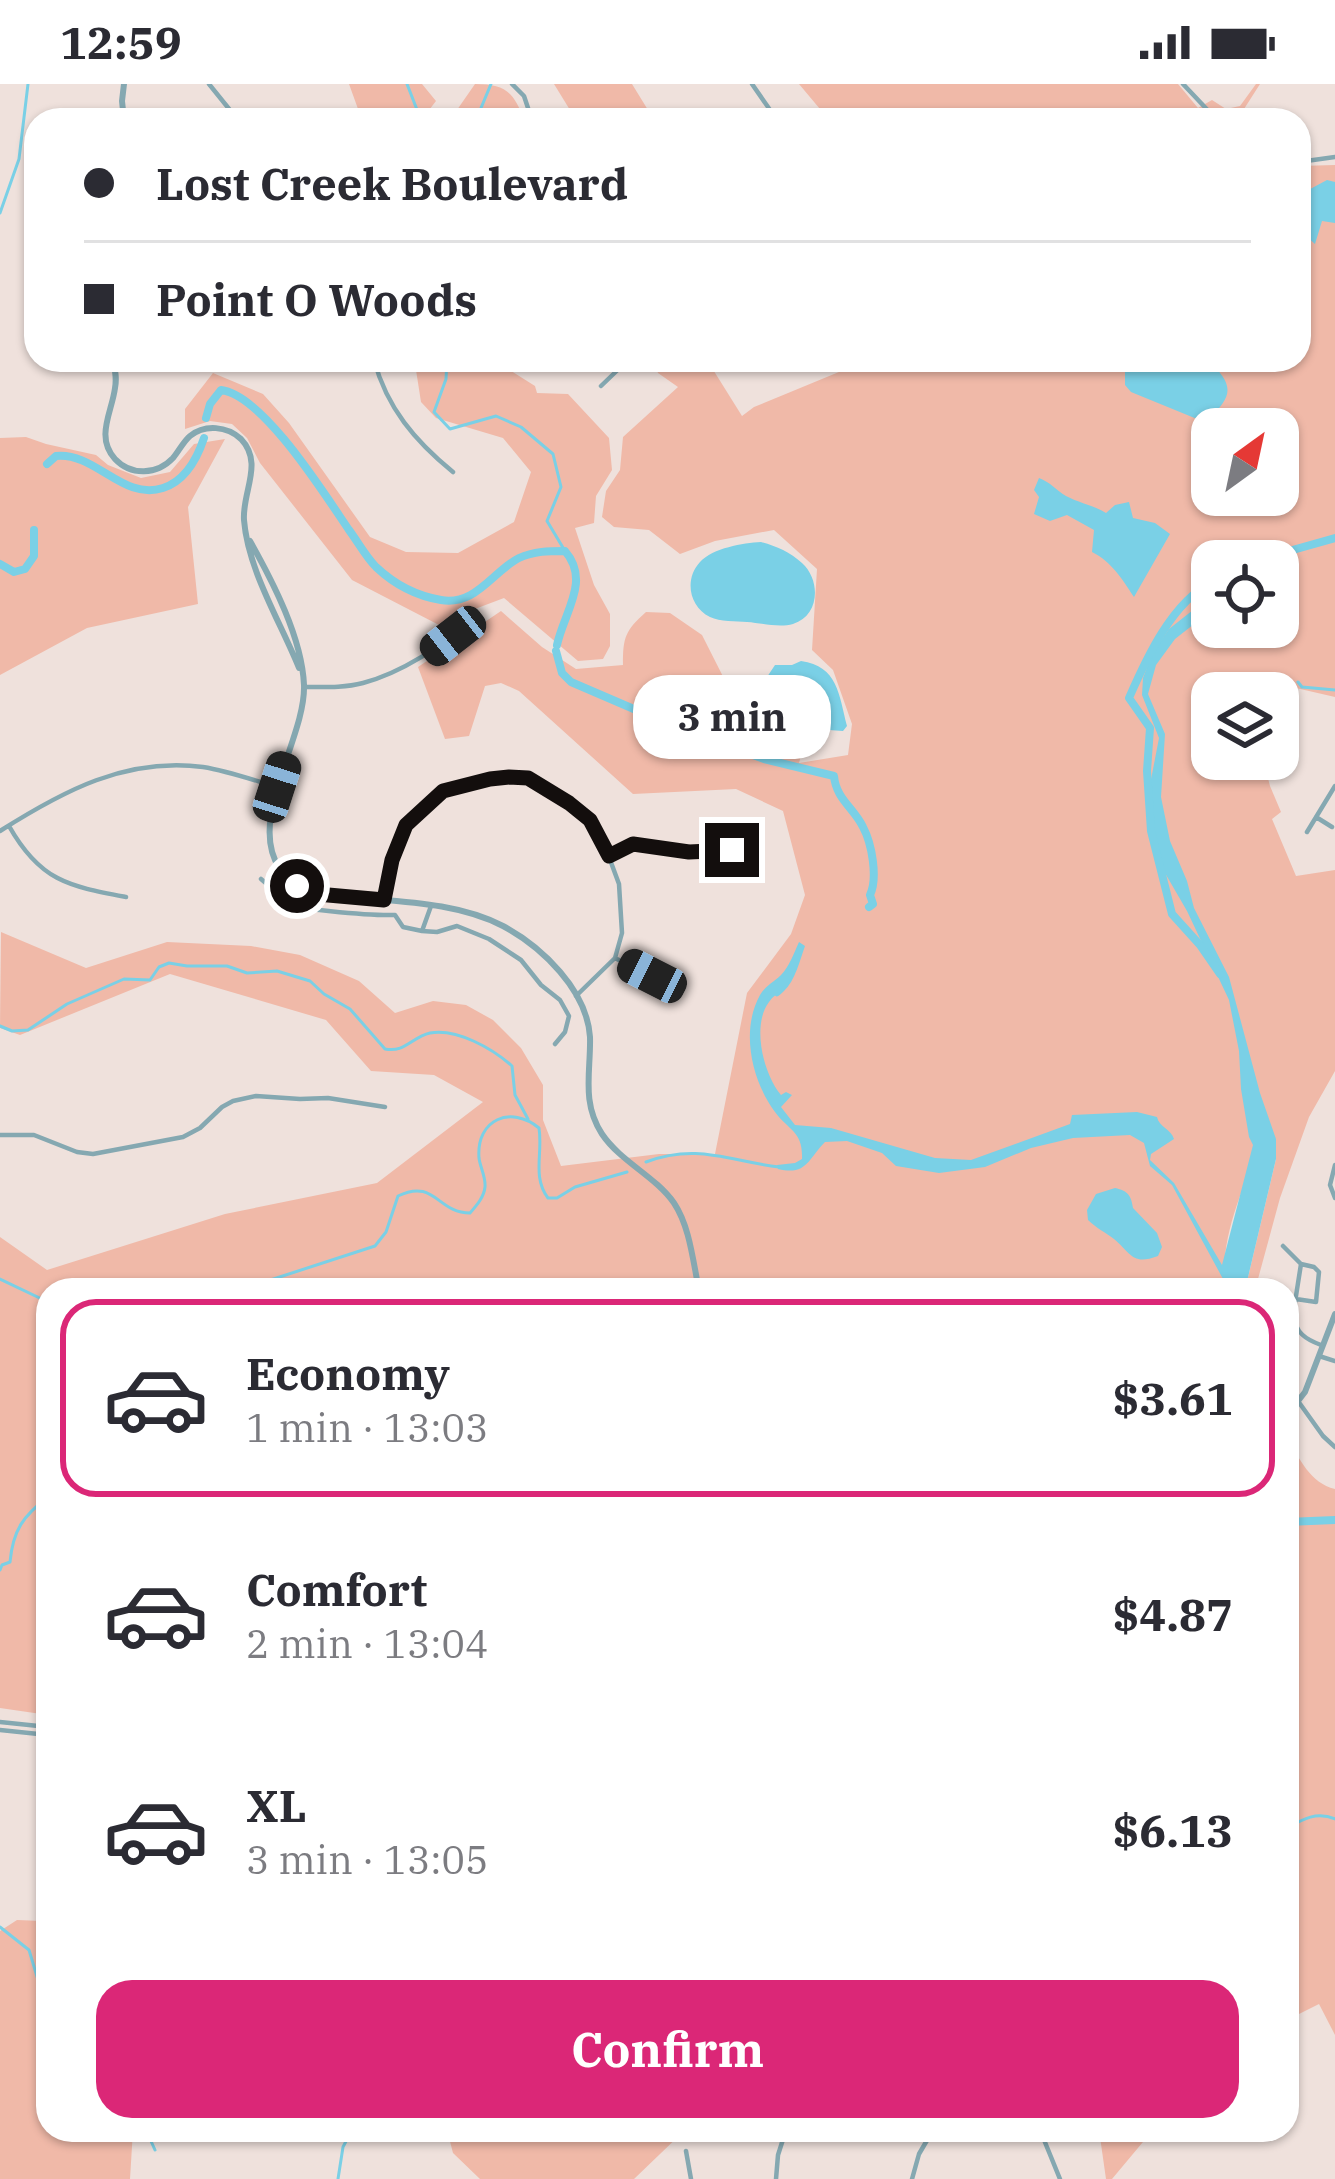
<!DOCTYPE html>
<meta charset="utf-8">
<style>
:root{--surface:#fff;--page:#f7f7f7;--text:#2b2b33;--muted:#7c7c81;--line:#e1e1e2;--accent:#db2777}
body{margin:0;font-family:"IBM Plex Serif",serif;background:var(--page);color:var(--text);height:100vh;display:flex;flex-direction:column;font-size:45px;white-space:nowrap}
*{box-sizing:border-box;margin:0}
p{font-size:39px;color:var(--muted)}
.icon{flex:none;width:66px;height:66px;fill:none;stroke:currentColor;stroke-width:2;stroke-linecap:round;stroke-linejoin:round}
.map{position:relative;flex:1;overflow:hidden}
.side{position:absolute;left:36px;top:1194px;width:1263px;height:864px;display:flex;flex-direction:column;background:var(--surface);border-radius:36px;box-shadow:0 3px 9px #0004}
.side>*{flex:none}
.hud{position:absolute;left:24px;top:24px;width:1287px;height:264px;border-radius:36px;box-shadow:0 3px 9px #0004;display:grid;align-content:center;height:264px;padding:0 60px;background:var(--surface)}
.needle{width:78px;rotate:33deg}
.buttons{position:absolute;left:1191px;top:324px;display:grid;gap:24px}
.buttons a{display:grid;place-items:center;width:108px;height:108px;border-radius:24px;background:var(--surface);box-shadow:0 3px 9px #0004;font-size:60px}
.end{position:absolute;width:54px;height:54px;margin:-27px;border:15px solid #130e0d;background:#fff;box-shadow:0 0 0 6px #fff}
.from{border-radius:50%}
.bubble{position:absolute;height:84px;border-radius:36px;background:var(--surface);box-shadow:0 3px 9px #0004;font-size:39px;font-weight:700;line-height:84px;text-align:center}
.car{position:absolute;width:36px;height:72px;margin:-36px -18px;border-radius:15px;box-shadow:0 0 9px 3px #0007;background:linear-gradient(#222 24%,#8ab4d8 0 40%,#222 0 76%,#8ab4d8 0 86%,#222 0)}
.hud b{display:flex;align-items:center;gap:42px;height:114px;font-size:45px}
.hud b+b{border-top:3px solid var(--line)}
.hud i{width:30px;height:30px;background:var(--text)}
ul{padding:21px 0 0;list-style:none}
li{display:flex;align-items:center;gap:36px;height:198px;margin:0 24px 18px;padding:0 36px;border:6px solid transparent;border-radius:36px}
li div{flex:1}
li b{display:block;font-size:45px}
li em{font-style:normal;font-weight:700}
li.on{border-color:var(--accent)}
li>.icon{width:108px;height:108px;stroke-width:1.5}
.button{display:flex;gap:24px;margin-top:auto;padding:24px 60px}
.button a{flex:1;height:138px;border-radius:36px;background:var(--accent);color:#fff;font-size:48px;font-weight:700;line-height:138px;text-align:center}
.status{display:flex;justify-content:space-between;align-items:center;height:84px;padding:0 60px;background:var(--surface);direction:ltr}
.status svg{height:33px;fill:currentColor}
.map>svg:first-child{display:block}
.green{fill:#f0b9a8;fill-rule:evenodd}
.water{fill:#7ad0e6}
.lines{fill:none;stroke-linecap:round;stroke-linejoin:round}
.stream{stroke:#7ad0e6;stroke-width:3}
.river{stroke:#7ad0e6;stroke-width:8}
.minor{stroke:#85a8b1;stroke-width:4.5}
.tertiary{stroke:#85a8b1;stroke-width:6}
.route{stroke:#130e0d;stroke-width:15}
</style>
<div class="status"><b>12:59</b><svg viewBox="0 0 49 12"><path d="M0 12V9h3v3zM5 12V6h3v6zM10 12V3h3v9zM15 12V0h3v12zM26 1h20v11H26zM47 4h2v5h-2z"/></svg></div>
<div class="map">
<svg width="1335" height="2095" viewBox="0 0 1335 2095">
<rect width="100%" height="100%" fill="#efe1dc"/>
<path class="green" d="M349 0H422L436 17 423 34 362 36Z
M475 0C505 0 514 8 524 36H450Z
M554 0H632L648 26 647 36H572L570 26Z
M799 0H1178L1198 24 1212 16 1226 25 1240 22 1256 0H1260L1237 36 1212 24 1204 31 1208 36H824L825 31Z
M1335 81V613L1296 604 1278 630V609H1212V675H1263L1270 702 1281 728 1272 735 1296 792 1335 786V987L1309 1033 1280 1114 1255 1206H1245L1276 1075 1261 1059C1243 1105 1218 1156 1226 1206H48V1631L0 1624V1153L47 1186 225 1130 377 1099 483 1018 434 991 371 987 326 936 170 890 20 951 0 944 1 848 86 884 167 858 251 862 300 871 359 897 395 929 433 917 466 921 493 936 521 964 543 1001V1036L561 1082 659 1070H715L747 909 791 850 805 811 783 727 736 705 633 710 519 607 501 599 485 602 469 652 445 655 418 583 501 527 542 563 576 585 623 581C623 553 625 547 646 528L670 529 702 551 749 644 802 668 799 679 848 671 852 640 833 586 812 566 817 485 774 446 715 457 680 470 649 446 614 443 602 433 606 407 620 386 623 353 678 303 658 289 653 276H726L712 284 742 332 754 323 868 276H1299V82ZM1212 345H1278V411H1212ZM1212 477H1278V543H1212Z
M418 276H494L535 302 537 309 568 310 609 354 612 386 596 412 594 439 575 444 594 501 610 530V562L603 575 578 577 504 514 467 528 461 536 439 541 352 496 260 379 247 354 232 340 210 337 185 345V325L213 289 263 310 289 339 370 453 406 468 458 469 514 438 531 388 503 354 436 334 421 318 416 286Z
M26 353 46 360 96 371 108 381 141 394 170 388 194 360 225 355 188 423 198 520 87 544 0 591V354Z
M1287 1354C1300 1375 1310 1399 1335 1405V1951L1319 1920 1287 1936Z
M17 1836 42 1837 48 1843V2046H133L130 2095H0V1847Z
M447 2046H685L634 2095H480L453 2069Z
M1099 2046H1153L1112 2095H1106Z"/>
<path class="water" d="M1327 96 1335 98V139L1322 137 1315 160 1299 146V111Z
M1131 276H1208C1233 300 1235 311 1208 335H1197L1131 308 1125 301V288Z
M1039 394C1050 398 1056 406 1066 412 1079 419 1093 421 1106 429L1115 421 1129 418 1133 434 1155 439 1170 450 1134 513C1122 495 1112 478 1092 468L1094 446 1067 431 1050 437 1034 430 1039 413 1034 406Z
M761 458C776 462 790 468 802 479 821 496 820 532 793 540 779 544 761 539 747 538 736 537 720 538 710 533 689 523 684 495 700 478 713 464 743 459 761 458Z
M1212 511V526L1175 555 1156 581 1148 610 1165 650 1161 713 1170 757 1187 797 1194 824 1229 893 1260 1009 1276 1055V1075L1245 1206H1229L1172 1101 1150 1082 1144 1059 1130 1051 1073 1054 1031 1064 985 1083 939 1089 896 1082 882 1069 847 1057 825 1058C808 1075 807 1092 778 1085L777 1081 795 1079 802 1075C803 1047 789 1047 775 1028 752 997 740 947 760 911 766 901 773 899 781 891 789 883 794 869 799 858L805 862C800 876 795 897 784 907 771 920 780 904 769 918 751 942 764 991 781 1011L786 1008 792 1011 781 1023 795 1041 831 1044 935 1074 971 1076 1070 1040 1072 1031 1137 1028 1157 1033C1159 1043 1171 1045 1174 1055L1151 1070 1150 1076 1174 1099 1222 1181 1253 1061 1249 1053 1241 1005 1239 967 1229 916 1187 827 1165 789 1152 750 1149 706 1159 654 1142 611 1143 594 1152 570 1169 545Z
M801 577C838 582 839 611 847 642L843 647C801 645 787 635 757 608L775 581H792Z
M1115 1104C1128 1107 1131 1111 1133 1124L1157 1149 1162 1163 1158 1172C1132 1182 1131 1169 1114 1155 1105 1148 1096 1144 1088 1136L1087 1126 1096 1110Z"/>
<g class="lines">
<path class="stream" d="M407 0 421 36
M1069 34 1086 30 1094 36
M476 36 491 0
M0 129 19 75 28 0
M447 276 446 295 434 328 450 345 496 332 521 343 553 370 561 403 547 437 565 467
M1211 499 1212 500
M1298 598 1302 603 1335 606
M0 942 12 947 28 946 67 920 124 895 150 896 159 883 169 879 187 882H227L247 889 277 887 310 897 324 910 350 925 385 965C405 969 412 953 430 949 457 944 493 965 512 982L515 1011 528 1035
M646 1078C697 1059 729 1077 779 1083
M0 1195 48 1218
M130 1206 145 1198 155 1200 160 1206
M249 1206 258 1200 375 1162 386 1148 398 1112C435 1094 437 1129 470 1129 477 1121 484 1113 485 1103 486 1093 480 1083 479 1074 476 1035 511 1021 539 1044 543 1069 532 1093 548 1114H557L575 1103 627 1088
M0 1486 2 1481 10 1478C13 1446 23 1432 48 1413
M1287 1744C1303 1735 1317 1727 1335 1735
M0 1843 29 1866 48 1929
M146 2046 155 2066
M338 2095 343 2063 352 2046"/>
<path class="river" d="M206 334 210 320 221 306C263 311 325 411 349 446 358 458 366 473 376 483 394 500 417 512 441 516 476 522 493 487 519 474 534 467 549 467 565 467 591 497 564 528 557 561
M47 380 56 372C96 368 122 417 163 404 185 397 197 375 204 354
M1254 477 1335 454
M0 480 14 488 25 485 34 472V446
M1212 498C1172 518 1146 575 1129 614L1150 644 1147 687 1151 747 1172 830 1200 861 1220 890
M556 567 562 589 571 598 678 644 764 675 834 692C836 715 854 724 863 743 872 760 878 794 870 811L873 820 869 823
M1287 1438 1335 1436"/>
<path class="minor" d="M209 0 238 36
M512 0 524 12 532 36
M752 0 777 36
M1183 0 1217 36
M88 35 94 36
M1299 78 1335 73
M374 276C387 324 415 357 453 388
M601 302 628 276
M304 603C324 603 344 604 363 599 404 588 440 562 474 536
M1316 733 1332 743
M9 742C40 797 68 802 126 813
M0 747C63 707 126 673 203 683 228 687 253 696 277 703
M1307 748 1335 702
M609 772 633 760 689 768 732 766
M261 795 295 824C328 826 361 832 395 831L403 843 422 847
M384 816 392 776 406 741 443 707 490 695H528L569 719 589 736 609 773 619 800 622 849 615 874 576 912
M431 822 422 847 437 848 457 842 489 855 521 876 541 901 560 916 569 932 565 948 555 960
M615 874 652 893
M0 1051H34L77 1068 93 1070 183 1053 200 1044 222 1023 233 1017 256 1012 300 1015 328 1014 385 1023
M1335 1081 1330 1101 1335 1114
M1283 1162 1301 1180 1314 1183 1319 1188 1316 1218 1296 1215
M1301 1180 1293 1231C1296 1249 1305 1255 1321 1261
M1319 1272 1335 1277
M1298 1317 1323 1352 1335 1363
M0 1638 48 1643
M0 1646 48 1651
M1040 2046 1060 2095
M686 2067 691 2095
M776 2095 778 2071 786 2046
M912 2095 919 2070 933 2046"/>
<path class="tertiary" d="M124 0 122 17 124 36
M113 276C115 286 117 294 115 304 112 328 95 353 115 375 131 392 157 391 173 374 179 367 183 358 190 352 205 340 227 342 241 355 264 379 242 408 244 436 248 486 280 537 299 584
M250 457C273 498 302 554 304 601 306 654 246 736 280 785 286 795 296 803 307 808 324 814 344 813 361 814 408 818 461 820 503 842 542 863 587 906 590 953 591 987 581 1018 602 1050 621 1078 655 1092 674 1119 690 1143 693 1178 699 1206
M1287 1325 1298 1317 1305 1308 1335 1230"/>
</g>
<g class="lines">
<path class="route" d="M297 802 317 810 384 816 392 776 406 741 443 707 490 695 509 693 528 694 569 719 590 736 609 772 633 760 689 768 732 766"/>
</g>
</svg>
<div class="buttons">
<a><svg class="needle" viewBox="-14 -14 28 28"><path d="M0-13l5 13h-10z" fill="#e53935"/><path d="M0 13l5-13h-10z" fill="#7c7c81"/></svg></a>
<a><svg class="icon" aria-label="locate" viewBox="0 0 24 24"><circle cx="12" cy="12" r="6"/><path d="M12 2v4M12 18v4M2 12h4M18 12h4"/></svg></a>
<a><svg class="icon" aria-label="layers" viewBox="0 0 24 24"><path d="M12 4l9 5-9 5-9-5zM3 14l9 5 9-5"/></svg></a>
</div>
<i class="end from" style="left:297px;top:802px"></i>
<i class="end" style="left:732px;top:766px"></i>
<div class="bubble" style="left:633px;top:591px;width:198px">3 min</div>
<i class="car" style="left:453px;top:552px;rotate:232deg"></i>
<i class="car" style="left:277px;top:703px;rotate:18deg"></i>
<i class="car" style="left:652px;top:892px;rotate:297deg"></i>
<div class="hud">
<b><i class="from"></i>Lost Creek Boulevard</b>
<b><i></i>Point O Woods</b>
</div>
<section class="side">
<ul>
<li class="on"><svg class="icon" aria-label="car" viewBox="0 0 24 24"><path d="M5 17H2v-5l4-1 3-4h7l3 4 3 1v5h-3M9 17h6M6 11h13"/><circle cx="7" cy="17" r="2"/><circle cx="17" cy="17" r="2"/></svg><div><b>Economy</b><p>1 min · 13:03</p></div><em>$3.61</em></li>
<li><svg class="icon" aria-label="car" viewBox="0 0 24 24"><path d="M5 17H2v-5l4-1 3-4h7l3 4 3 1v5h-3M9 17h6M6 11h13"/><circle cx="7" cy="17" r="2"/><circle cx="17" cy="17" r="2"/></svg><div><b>Comfort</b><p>2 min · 13:04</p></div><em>$4.87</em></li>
<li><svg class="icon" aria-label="car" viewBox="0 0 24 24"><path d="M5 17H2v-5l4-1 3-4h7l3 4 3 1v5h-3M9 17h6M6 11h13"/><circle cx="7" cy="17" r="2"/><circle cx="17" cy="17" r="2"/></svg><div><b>XL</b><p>3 min · 13:05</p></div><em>$6.13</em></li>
</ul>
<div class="button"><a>Confirm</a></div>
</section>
</div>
